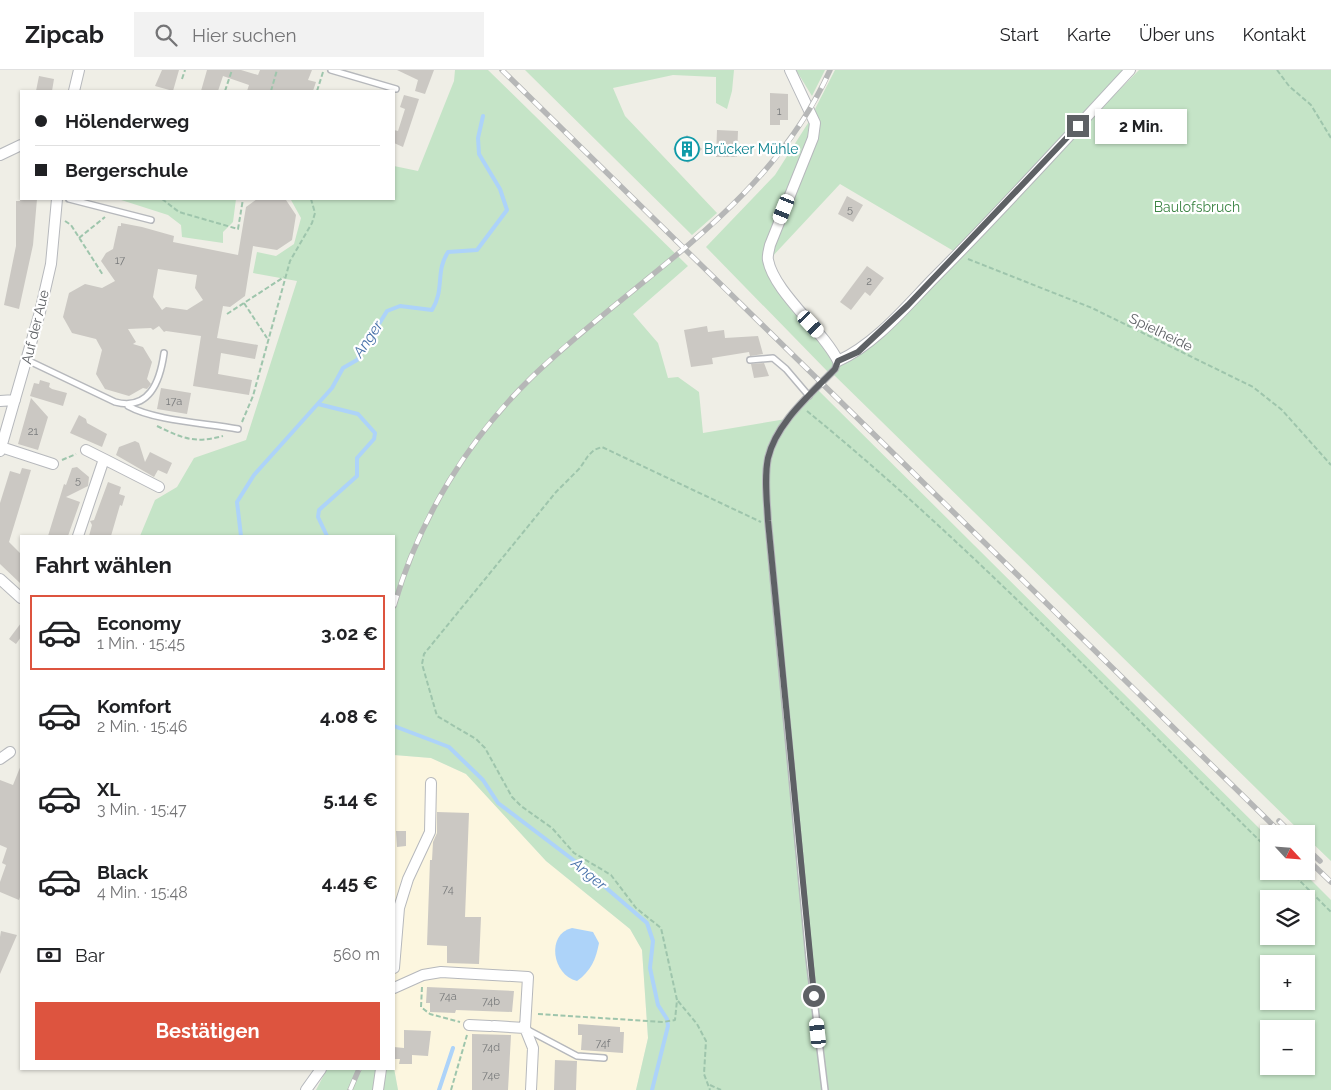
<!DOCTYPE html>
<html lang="de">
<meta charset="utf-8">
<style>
:root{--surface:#fff;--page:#f2f2f2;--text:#202124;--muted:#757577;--line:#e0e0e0;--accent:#dd543f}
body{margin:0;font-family:Raleway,sans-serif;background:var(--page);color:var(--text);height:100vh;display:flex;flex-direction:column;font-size:19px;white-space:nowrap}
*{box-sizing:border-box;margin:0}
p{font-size:16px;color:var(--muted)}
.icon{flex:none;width:28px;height:28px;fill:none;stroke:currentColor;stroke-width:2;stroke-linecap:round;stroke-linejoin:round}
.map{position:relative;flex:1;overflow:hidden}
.panel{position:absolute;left:20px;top:465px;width:375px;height:535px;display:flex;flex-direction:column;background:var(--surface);border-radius:0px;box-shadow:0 1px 4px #0004}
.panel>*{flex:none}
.hud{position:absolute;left:20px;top:20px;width:375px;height:110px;border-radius:0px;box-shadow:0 1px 4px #0004;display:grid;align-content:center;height:110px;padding:0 15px;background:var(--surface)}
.needle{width:32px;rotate:116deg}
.fabs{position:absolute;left:1260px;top:755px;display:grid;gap:10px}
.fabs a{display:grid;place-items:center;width:55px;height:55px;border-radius:0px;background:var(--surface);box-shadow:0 1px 4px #0004;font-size:25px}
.end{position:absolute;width:22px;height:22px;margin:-11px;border:6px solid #5e6165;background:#fff;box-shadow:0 0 0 2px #fff}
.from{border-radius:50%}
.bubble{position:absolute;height:35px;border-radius:0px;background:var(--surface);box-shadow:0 1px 4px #0004;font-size:16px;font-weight:700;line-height:35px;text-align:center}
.car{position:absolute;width:15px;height:30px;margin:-15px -8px;border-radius:6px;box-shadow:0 0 4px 1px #0007;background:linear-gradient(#fff 24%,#345 0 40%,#fff 0 76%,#345 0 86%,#fff 0)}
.hud b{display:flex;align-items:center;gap:18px;height:48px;font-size:19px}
.hud b+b{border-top:1px solid var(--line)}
.hud i{width:12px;height:12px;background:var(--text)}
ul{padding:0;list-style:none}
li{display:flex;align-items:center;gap:15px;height:75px;margin:0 10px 8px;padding:0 5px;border:2px solid transparent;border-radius:0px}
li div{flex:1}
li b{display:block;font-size:19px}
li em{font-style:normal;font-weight:700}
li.on{border-color:var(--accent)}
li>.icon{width:45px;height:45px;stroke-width:1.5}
h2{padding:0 15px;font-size:22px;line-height:60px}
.pay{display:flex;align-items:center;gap:12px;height:55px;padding:0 15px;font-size:19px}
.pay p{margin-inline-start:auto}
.button{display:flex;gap:10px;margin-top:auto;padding:10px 15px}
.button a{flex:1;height:58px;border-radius:0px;background:var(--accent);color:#fff;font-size:20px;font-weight:700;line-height:58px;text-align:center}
header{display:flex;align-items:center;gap:30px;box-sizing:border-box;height:70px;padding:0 25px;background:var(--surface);border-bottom:1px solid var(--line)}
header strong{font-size:24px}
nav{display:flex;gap:28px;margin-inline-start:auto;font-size:18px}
.search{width:350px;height:45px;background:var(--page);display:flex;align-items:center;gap:12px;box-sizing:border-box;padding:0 18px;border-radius:0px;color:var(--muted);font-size:19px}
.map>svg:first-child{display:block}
.commercial{fill:#fcf6df}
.green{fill:#c5e4c7;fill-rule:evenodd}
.water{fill:#add3f9}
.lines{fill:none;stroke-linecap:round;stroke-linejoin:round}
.stream{stroke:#add3f9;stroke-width:4}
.building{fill:#cbc8c3;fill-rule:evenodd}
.service-casing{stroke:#b6b8bc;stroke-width:8}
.minor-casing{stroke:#b6b8bc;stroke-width:12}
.path{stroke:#9ec5ac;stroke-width:2;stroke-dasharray:5 2.5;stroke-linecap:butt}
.service{stroke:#fff;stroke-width:5}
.minor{stroke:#fff;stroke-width:10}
.rail-casing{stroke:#b6b7b7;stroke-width:5.5}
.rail{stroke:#fff;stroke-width:4;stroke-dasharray:11;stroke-linecap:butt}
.route{stroke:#5e6165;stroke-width:6}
.labels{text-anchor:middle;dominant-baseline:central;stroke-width:4.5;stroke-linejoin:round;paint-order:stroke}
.number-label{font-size:11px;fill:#797b7c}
.culture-label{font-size:14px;fill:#0d838f;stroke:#fff;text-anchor:start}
.park-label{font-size:14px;fill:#3d8545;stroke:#fff}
.street-label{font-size:14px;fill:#5e6165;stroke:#fff}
.water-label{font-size:15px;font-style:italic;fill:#4a73aa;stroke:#fff}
</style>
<header>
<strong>Zipcab</strong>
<div class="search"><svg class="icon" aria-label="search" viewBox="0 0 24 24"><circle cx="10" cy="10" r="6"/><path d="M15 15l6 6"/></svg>Hier suchen</div>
<nav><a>Start</a><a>Karte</a><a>Über uns</a><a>Kontakt</a></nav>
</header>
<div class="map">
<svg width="1331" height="1020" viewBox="0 0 1331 1020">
<rect width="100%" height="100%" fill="#efeee6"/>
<path class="commercial" d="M394 685 431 688 466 704 546 791 630 859 642 879 648 968 636 1020H398L394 998Z"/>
<path class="green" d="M455 0H488L688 196 633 244 658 273 668 308 678 307 699 322 703 363 786 349 767 388 768 407C772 367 793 348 818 320L1269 768V801H1302L1331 830V1020H636L648 968 642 880 630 859 546 791 466 704 431 688 394 685V466H140L155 430 177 417 194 388 246 370 297 211 253 203 257 182 276 186 294 174 301 148 291 130 286 129H394V96L418 101 454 11ZM1269 829H1306V866H1269ZM1269 894H1306V931H1269ZM1269 959H1306V996H1269Z
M525 0H734L732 21 727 39 716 33V7L673 5 613 18 625 46 717 143 692 165Z
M796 0H825L812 26Z
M835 0H1126L957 183 840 114 770 189 818 53 815 39Z
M1139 0H1331V791L1306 767V764H1303L833 304 840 292 860 284Z
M810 50 813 54 767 190 837 291 829 303 706 177 775 105Z
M118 129H236L233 152 223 162V173L182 167 181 155 168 145Z
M394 998 398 1020H316L327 999Z"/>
<path class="water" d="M572 858 593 862 599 873C596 889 591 901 577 911 552 905 546 864 572 858Z"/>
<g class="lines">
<path class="stream" d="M318 334 358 344 375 363 374 369 357 388V406L319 440 318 447 327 466
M241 466 237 432 254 405 332 318 343 298 357 290 387 241 400 236 432 240C445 219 435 202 448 182L477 180 507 140 500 119 479 84 478 68 483 46
M394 656 449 677 483 710 498 733 576 792 647 853 653 871 650 898 658 935 667 949 668 956 652 1020
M439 1020 453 978"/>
</g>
<path class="building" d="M162 0H179L173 21 155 16Z
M207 0H241L258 5 260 0H312L308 10 316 12 313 21H247L249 15 223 6 218 21H201Z
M397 0H434L425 24 415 21 418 10Z
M39 6 54 9 52 21H36Z
M770 23 788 24V50H780V55H770Z
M404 25 419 29 403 77 394 73V60L398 61 405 39 400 37Z
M717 60 738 61 737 87H716Z
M687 65 702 79 688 93 673 79Z
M847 126 863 135 853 152 838 144Z
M20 129H37L33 175 19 239 4 235 16 176V131H20Z
M257 129 286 130 296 145 292 170 277 180 253 176 245 226 230 237 223 236 217 268 258 275 255 289 221 283 218 304 252 310 249 325 193 316 201 266 166 261 164 262 159 256 153 260 151 258 128 259 136 272 133 274 143 277 152 292 147 309 151 314 147 319 143 318 129 326 105 319 96 304 102 280 96 269 72 263 63 247 69 223 85 214 102 218 115 211 101 191 106 183 113 179 118 156H121V153L142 157 174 166 173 172 238 185 246 137ZM158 199 197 205 195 218 203 230 187 240 166 237 162 240 153 227Z
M867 196 884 208 870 226 865 222 851 240 840 232Z
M707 256 708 262 724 260 725 268 758 266 763 284 750 286 749 282 712 288 713 294 691 297 684 260Z
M764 293 769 306 754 308 751 294Z
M40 310 50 313 49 317 52 319 67 323 63 336 30 326 34 313 39 314Z
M161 318 191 323 187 344 157 339Z
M31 328 48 347 38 380 18 374Z
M79 345 86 349 87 353 107 364 102 377 70 363Z
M135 371 139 373 145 392 150 382 172 393 167 404 158 400 154 407 116 385 119 377Z
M77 397 89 407 88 416 66 427 80 432 68 466H48L64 414 66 415 72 398Z
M22 398 31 400 9 472 21 484V514L0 494V433L10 401 20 404Z
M108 412 121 417 119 424 125 426 122 436 120 435 111 466H89L92 455 90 451 94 450Z
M21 553V567L16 574 9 569Z
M21 695V824L19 830 0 822V812L6 795 2 793 7 778 0 775V710L13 715Z
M437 742 469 743 465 847H481L479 894 447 893V876L427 875 430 790H432L433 772 437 763Z
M396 761H406V776L397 777Z
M1 861 17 865 0 904V867Z
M427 917 514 921 512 942 456 940 455 943 430 942V933H426Z
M578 954 620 957V962H624L623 983 581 980 582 965H578Z
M404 960 431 961 428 986 412 985V994H399L400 989H394V977L404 978Z
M472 964 511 965 508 1020H472Z
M555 990 577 991 576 1020H554Z"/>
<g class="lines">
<g class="service-casing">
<path id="service" d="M331 0 396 19
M69 129 151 150
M27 290 115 332C149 341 160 312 164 283
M750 290 773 288 786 299 809 326
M128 336C155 351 206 353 238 359
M528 960 577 986 604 988
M825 1020 809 888 768 451C767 431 764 408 768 388 776 353 811 324 835 299L838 291"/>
</g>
<g class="minor-casing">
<path id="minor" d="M790 0 815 53 813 68 770 175C769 180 767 186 768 190 774 222 823 260 838 291 875 274 904 239 932 210 1000 142 1065 70 1130 0
M74 21 79 0
M0 85 21 75
M0 331 15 330
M1 377 53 394
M0 381 40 242 51 194 57 129
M104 389 159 417
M78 466 104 389 86 380
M0 509 21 528
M0 689 10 682
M394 898 399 838 408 809 430 762 431 713
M394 918 423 905 441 902 528 907 525 958 533 978 531 1020
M469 955 490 956
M494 956 525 958
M306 1020 321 999
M378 1020 381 999"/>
</g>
<path class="path" d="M1277 0 1289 16 1311 35 1331 68
M182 9 185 0
M225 21 232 0
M271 21 277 0
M317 21 323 2
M137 129H149
M162 129 179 142 238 159 243 129
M65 151 71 155 103 205
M79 168 105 147
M968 189 1092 238 1253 317 1282 340 1331 395
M244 233 267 268
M227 244 284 207
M807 341C971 475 1118 631 1269 780
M242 352 253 326 290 191 312 153 315 143 311 129
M157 356C182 368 194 374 223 366
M62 390 76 384
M1290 801 1331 842
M422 917 421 937 430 944 460 952
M678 931 697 954 706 971 704 1004 710 1020
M538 944 663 952 675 950 677 930 661 858 636 838 611 805 574 783 552 758 521 736 512 727 485 678 476 669 437 646 422 594 424 584 556 422 580 398 588 386 594 380 602 377 761 452
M710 1015 721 1020
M451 1020 467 965"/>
<use href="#service" class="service"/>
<use href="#minor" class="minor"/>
<g class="rail-casing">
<path id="rail" d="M502 0 1282 764
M394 536C419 449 468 369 533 306 636 207 769 137 830 0
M1279 751 1292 764
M1306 778 1320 791
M1306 788 1331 812
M350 1020 359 999"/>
</g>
<use href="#rail" class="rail"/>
</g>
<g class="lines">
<path class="route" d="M814 926 768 451C767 431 764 408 768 388 776 353 811 324 835 299L838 291 858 282 908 235 1078 56"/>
</g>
<defs>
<g id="building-ring" transform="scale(1.25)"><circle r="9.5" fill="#fff" stroke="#0f9aa8" stroke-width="1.5"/><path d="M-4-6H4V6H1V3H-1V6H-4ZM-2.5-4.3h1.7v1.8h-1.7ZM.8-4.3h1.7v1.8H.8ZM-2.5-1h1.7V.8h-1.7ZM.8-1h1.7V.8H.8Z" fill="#0f9aa8"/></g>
</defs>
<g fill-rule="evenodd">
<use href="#building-ring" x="687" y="79"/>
</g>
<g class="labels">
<g class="number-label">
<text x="779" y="41">1</text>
<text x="850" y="139">5</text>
<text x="120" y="190">17</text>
<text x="869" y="211">2</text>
<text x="174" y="331">17a</text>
<text x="33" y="361">21</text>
<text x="78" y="410">5</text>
<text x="448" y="819">74</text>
<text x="448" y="926">74a</text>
<text x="491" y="931">74b</text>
<text x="603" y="973">74f</text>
<text x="491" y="977">74d</text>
<text x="491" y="1005">74e</text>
</g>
<g class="culture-label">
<text x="704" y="79">Brücker Mühle</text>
</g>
<g class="park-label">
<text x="1197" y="137">Baulofsbruch</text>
</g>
<g class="street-label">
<text transform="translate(35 257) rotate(-76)">Auf der Aue</text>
<text transform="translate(1161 262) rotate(26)">Spielheide</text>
</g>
<g class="water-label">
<text transform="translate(368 269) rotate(-56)">Anger</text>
<text transform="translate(589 804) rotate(40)">Anger</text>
</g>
</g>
</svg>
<div class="fabs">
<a><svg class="needle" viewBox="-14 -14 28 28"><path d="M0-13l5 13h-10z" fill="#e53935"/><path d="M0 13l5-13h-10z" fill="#757577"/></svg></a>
<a><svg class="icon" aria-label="layers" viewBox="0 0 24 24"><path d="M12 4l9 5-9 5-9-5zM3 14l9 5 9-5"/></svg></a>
<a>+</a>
<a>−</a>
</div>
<i class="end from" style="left:814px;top:926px"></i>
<i class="end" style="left:1078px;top:56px"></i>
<div class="bubble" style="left:1095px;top:39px;width:92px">2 Min.</div>
<i class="car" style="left:784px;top:139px;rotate:202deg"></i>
<i class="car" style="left:811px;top:254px;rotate:137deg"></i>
<i class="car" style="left:818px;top:963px;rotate:354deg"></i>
<div class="hud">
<b><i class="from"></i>Hölenderweg</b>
<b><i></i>Bergerschule</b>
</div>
<section class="panel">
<h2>Fahrt wählen</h2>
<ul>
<li class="on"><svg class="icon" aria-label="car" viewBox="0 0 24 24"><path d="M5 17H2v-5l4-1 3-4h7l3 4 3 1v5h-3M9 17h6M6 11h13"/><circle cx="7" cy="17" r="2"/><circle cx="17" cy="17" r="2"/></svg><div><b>Economy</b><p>1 Min. · 15:45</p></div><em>3.02 €</em></li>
<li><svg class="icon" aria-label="car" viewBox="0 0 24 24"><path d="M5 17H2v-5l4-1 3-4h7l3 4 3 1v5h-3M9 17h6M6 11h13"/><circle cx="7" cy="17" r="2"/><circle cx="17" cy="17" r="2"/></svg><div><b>Komfort</b><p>2 Min. · 15:46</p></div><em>4.08 €</em></li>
<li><svg class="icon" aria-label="car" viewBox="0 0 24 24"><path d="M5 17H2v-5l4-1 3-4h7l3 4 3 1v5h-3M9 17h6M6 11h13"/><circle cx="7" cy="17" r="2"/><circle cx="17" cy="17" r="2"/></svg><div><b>XL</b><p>3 Min. · 15:47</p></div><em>5.14 €</em></li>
<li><svg class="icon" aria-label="car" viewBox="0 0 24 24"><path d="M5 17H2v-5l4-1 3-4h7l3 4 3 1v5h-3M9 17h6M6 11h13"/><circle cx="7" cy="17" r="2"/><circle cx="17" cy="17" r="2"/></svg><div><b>Black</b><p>4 Min. · 15:48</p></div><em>4.45 €</em></li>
</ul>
<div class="pay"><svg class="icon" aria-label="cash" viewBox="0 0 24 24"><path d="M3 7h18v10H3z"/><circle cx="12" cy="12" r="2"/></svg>Bar<p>560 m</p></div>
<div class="button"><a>Bestätigen</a></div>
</section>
</div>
